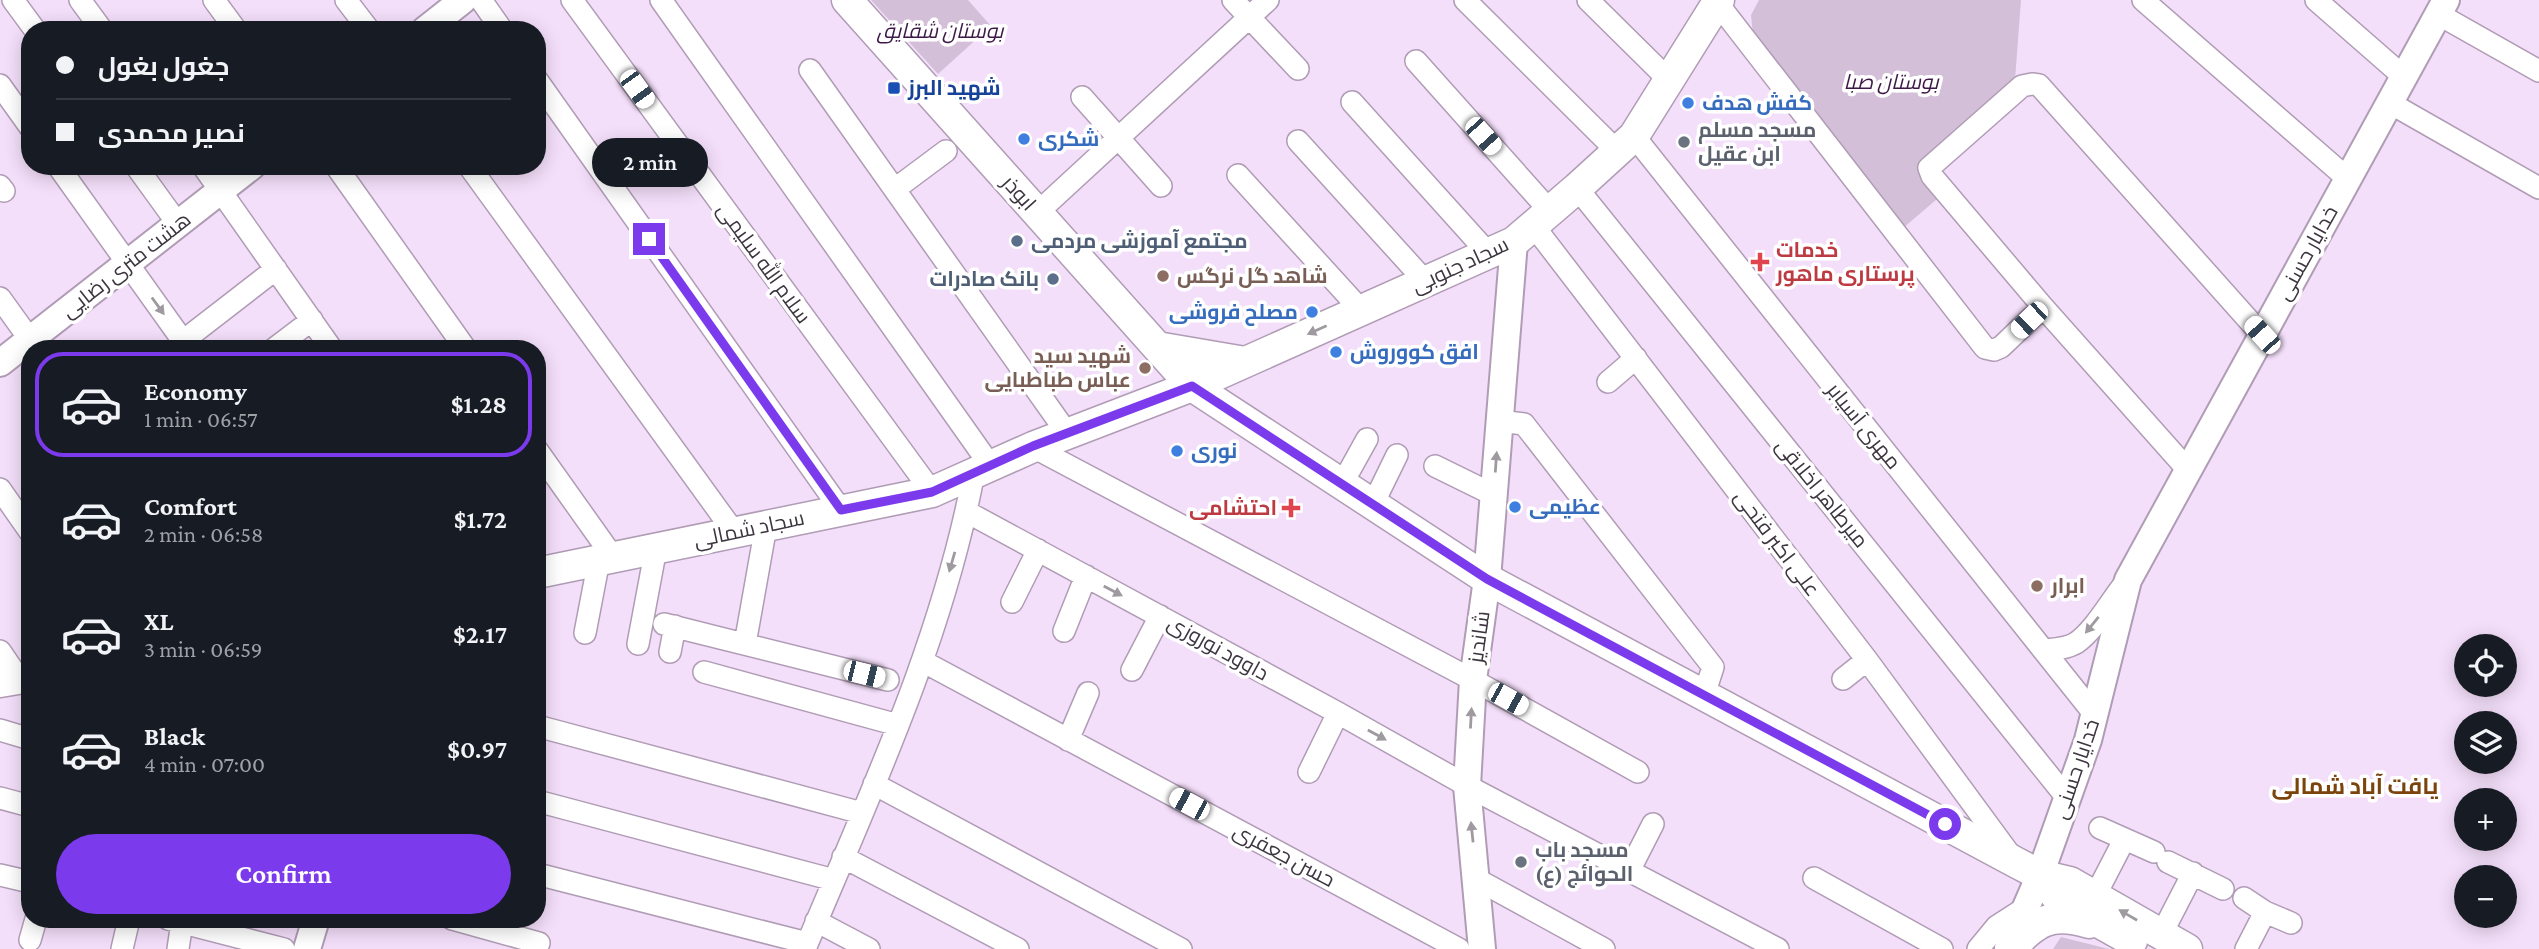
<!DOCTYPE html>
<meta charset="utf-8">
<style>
:root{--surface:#171b24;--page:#20242c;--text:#f1f3f6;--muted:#9ea1a6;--line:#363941;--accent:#7c3aed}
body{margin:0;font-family:"Crimson Pro",Cairo,serif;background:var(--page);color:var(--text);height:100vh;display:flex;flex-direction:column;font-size:26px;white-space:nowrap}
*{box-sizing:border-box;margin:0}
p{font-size:23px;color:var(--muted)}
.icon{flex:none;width:38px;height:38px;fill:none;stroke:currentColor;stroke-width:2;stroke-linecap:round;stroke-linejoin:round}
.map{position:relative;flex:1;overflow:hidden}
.details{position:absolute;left:21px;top:340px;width:525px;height:588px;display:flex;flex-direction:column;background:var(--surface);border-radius:28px;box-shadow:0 4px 18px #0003}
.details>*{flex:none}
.guide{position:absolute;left:21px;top:21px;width:525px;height:154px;border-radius:28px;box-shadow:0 4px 18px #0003;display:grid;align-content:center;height:154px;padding:0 35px;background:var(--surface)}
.tools{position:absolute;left:2454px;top:634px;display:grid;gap:14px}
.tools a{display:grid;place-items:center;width:63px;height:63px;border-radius:50%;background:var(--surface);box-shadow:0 4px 18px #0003;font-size:35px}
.end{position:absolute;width:32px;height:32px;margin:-16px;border:9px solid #7c3aed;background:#fff;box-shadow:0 0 0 4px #fff}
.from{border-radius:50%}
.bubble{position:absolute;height:49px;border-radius:24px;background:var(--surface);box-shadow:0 4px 18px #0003;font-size:23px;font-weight:600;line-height:49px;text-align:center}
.car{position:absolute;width:21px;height:42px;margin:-21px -10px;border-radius:9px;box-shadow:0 0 5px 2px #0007;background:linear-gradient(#fff 24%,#345 0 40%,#fff 0 76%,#345 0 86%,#fff 0)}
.guide b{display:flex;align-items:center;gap:24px;height:66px;font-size:26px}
.guide b+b{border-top:2px solid var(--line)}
.guide i{width:18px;height:18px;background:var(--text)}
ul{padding:12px 0 0;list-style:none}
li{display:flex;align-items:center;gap:21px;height:105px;margin:0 14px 10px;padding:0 21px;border:4px solid transparent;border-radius:28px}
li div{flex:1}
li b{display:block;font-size:26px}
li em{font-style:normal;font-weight:600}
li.on{border-color:var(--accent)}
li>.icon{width:63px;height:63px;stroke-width:1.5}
.cta{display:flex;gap:14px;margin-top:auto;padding:14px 35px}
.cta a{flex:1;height:80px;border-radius:42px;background:var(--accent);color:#fff;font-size:28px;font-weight:600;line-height:80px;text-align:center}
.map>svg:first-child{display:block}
.park{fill:#d3bfd8}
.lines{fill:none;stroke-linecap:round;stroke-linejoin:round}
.minor-casing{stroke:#b09cb5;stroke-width:24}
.tertiary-casing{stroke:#b09cb5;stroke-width:30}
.secondary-casing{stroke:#b09cb5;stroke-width:33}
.minor{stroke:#fff;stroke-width:21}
.tertiary{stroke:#fff;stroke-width:26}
.secondary{stroke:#fff;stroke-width:30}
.oneway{fill:#9e9a9f}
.route{stroke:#7c3aed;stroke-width:9}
.transit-dot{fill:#1a4fb4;stroke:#fff;stroke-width:2.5}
.shop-dot{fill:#3f7fe0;stroke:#fff;stroke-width:2.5}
.worship-dot{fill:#6b7280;stroke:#fff;stroke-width:2.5}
.service-dot{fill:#5c6f8a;stroke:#fff;stroke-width:2.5}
.health-dot{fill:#e0444e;stroke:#fff;stroke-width:2.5}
.education-dot{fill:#8d6e63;stroke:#fff;stroke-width:2.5}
.labels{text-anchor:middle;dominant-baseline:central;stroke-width:7;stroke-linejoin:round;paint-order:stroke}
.park-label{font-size:21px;font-style:italic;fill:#3e1947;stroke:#fff}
.transit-label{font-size:21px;font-weight:bold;fill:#164399;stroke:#fff;text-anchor:start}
.shop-label{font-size:21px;font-weight:bold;fill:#366cbe;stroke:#fff;text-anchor:start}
.worship-label{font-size:21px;font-weight:bold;fill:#5b616d;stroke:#fff;text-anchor:start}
.street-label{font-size:21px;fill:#3d353f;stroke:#fff}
.service-label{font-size:21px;font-weight:bold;fill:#4e5e75;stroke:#fff;text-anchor:start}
.health-label{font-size:21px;font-weight:bold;fill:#be3a42;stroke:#fff;text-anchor:start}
.education-label{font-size:21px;font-weight:bold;fill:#785e54;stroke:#fff;text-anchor:start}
.neighbourhood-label{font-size:23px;font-weight:bold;fill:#7c440d;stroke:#fff}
</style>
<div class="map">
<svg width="2539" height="949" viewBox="0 0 2539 949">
<rect width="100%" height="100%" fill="#f4dffa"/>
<path class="park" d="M871 0H968L991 26 938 74Z
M1759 0H2021L2015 80 1931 159 1951 187 1902 229 1753 35 1751 15Z
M2061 937 2109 949H2053Z"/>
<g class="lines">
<g class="minor-casing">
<path id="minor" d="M13 0 35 30
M80 0 102 30
M214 0 236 30
M346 0 369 30
M481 0 502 30
M572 0 932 492
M661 0 990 465
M1233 0 1298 69
M1465 0 1618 152
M1588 0 1670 81
M1715 0 1985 348 1994 350 2001 347 2043 307
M2143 0 2348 179
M2316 0 2404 77
M2438 14 2539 71
M1416 61 1550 211
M810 70 1067 433
M537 80 841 510
M0 85 30 127
M1082 97 1161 186
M1352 102 1488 253
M2390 103 2539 188
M1634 136 2095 715
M1298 141 1425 281
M58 166 188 348
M136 166 178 224
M203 166 331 348
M336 166 465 348
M469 166 734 532
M1238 175 1361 310
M0 186 4 191
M1577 188 2067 798
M895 189 946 151
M1037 213 1268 0
M1533 225 1867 660 2011 856
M0 298 36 348
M183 341 276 269
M275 348 312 320
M1608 382 1636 358
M1499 421 1524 424 1713 667 1704 695
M1033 447 1473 680 1638 772
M537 450 613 557
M1435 466 1494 495
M2188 470 2043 307 1932 176 1929 168 2022 86 2032 84 2039 85 2262 335
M1342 484 1367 439
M0 489 30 532
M1373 504 1397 455
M967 512 1338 713 1473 789 1778 949
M1012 602 1038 550
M664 624 888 680
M1064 631 1086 576
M585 633 599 560
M638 644 656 548
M745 644 766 526
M2043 650C2054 649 2066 649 2076 643 2095 630 2111 600 2126 582
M0 651 19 679
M670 652 675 626
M924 662 1459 949
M1132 670 1160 616
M704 672 898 725
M1843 679 1867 660
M537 726 862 813
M0 730 30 739
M1068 740 1088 693
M1309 772 1338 713
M874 784 1181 949
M0 798 30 806
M537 801 834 880
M2100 828 2154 852
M843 857 1018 949
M2168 862 2223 889
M1629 871 1653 824
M537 874 807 943
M0 875 30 882
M1814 878 1942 949
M1478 880 1604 949
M2095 896 2124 840
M2244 898 2265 912 2291 923
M168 919 284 949
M452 919 539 943
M816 921 869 949
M2161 935 2193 873
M30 940 36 919
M122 949 129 919
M178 949 182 922
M805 949C870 794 943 639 974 472
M1978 949 1997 926 2025 908
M2246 949 2265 912"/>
</g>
<g class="tertiary-casing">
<path id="tertiary" d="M425 30 463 0
M0 363 252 166
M307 949 316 919
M1482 949 1467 786 1473 680 1487 579 1514 242
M2008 949 2040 875 2088 740 2128 580 2446 0"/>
</g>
<g class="secondary-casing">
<path id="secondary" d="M847 0 1192 386 1487 579 2017 863 2040 875 2070 882 2187 949
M1157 347 1245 362
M537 573 932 492 1033 447 1192 386 1514 242 1577 188 1634 136 1719 0
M0 682 30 677
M2040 875 2059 900 2132 941
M2010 949C2037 922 2049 911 2089 923"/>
</g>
<use href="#minor" class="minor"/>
<use href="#tertiary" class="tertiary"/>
<use href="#secondary" class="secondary"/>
</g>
<defs><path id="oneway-solid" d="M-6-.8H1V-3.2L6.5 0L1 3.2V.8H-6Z" transform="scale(1.75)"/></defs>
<g class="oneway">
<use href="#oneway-solid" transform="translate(158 306) rotate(54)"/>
<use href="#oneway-solid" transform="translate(1317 330) rotate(156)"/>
<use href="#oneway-solid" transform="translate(1496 462) rotate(-86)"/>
<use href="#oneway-solid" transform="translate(952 562) rotate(106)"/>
<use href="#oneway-solid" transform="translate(1113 591) rotate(28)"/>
<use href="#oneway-solid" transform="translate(2092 625) rotate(129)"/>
<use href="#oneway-solid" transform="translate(1471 718) rotate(-87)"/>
<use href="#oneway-solid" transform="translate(1377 735) rotate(29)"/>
<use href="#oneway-solid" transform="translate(1472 832) rotate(-96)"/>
<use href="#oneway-solid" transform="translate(2128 915) rotate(-150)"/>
</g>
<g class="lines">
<path class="route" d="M649 239 841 510 932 492 1033 446 1192 386 1487 579 1945 824"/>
</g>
<rect class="transit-dot" x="887" y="81" width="14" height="14" rx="3.5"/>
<g class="shop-dot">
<circle cx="1688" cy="103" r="7"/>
<circle cx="1024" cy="139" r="7"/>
<circle cx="1312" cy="312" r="7"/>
<circle cx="1336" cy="352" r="7"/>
<circle cx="1177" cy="451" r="7"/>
<circle cx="1515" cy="507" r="7"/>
</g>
<g class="worship-dot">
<circle cx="1684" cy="142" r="7"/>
<circle cx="1521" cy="862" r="7"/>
</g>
<g class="service-dot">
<circle cx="1017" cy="241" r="7"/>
<circle cx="1053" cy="279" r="7"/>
</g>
<g class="health-dot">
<path d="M1756.5 251.5h7v7h7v7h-7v7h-7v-7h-7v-7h7z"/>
<path d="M1287.5 497.5h7v7h7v7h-7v7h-7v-7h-7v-7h7z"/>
</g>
<g class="education-dot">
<circle cx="1163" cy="276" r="7"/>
<circle cx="1145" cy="368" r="7"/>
<circle cx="2037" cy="586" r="7"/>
</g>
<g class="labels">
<g class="park-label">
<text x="940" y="31">بوستان شقایق</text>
<text x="1891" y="82">بوستان صبا</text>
</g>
<g class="transit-label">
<text x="908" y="88">شهید البرز</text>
</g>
<g class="shop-label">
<text x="1702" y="103">کفش هدف</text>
<text x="1038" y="139">شکری</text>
<text x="1298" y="312" text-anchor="end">مصلح فروشی</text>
<text x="1350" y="352">افق کووروش</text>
<text x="1191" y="451">نوری</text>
<text x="1529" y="507">عظیمی</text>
</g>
<g class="worship-label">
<text x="1698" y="130">مسجد مسلم<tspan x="1698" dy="24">ابن عقیل</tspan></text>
<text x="1535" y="850">مسجد باب<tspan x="1535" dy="24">الحوائج (ع)</tspan></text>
</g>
<g class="street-label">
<text transform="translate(1019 193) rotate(48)">ابوذر</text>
<text transform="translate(2307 253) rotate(-61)">خدایار حسنی</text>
<text transform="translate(764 263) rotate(54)">سلام الله سلیمی</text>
<text transform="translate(126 265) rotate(-38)">هشت متری رضایی</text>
<text transform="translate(1460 265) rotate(-25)">سجاد جنوبی</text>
<text transform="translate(1864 426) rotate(51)">مهری آسیابر</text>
<text transform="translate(1822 493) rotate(51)">میرطاهر اخلاقی</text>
<text transform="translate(749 529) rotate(-12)">سجاد شمالی</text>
<text transform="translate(1777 543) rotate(53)">علی اکبر فتحی</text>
<text transform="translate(1479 637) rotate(-82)">شاندیز</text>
<text transform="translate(1218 648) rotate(29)">داوود نوروزی</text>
<text transform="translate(2076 769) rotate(-71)">خدایار حسنی</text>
<text transform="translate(1284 855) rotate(28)">حسن جعفری</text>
</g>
<g class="service-label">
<text x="1031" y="241">مجتمع آموزشی مردمی</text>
<text x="1039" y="279" text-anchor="end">بانک صادرات</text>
</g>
<g class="health-label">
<text x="1776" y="250">خدمات<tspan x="1776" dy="24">پرستاری ماهور</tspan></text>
<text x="1277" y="508" text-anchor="end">احتشامی</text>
</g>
<g class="education-label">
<text x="1177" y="276">شاهد گل نرگس</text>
<text x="1131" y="356" text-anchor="end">شهید سید<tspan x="1131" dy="24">عباس طباطبایی</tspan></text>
<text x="2051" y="586">ابرار</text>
</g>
<g class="neighbourhood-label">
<text x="2355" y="786">یافت آباد شمالی</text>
</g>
</g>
</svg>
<div class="tools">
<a><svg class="icon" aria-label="locate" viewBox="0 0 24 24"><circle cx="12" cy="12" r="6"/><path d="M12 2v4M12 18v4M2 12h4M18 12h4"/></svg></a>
<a><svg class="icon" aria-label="layers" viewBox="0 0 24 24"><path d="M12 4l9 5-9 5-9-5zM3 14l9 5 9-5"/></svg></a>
<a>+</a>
<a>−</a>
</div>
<i class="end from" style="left:1945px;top:824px"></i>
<i class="end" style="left:649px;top:239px"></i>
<div class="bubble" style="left:592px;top:138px;width:116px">2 min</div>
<i class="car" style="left:637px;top:89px;rotate:144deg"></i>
<i class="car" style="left:1483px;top:136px;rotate:138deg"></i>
<i class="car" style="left:2029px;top:320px;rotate:226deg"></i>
<i class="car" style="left:2262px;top:335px;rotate:318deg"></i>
<i class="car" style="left:864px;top:674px;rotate:104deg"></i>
<i class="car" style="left:1508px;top:699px;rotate:119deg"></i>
<i class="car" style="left:1189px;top:804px;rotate:298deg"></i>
<div class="guide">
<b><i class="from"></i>جغول بغول</b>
<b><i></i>نصیر محمدی</b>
</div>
<section class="details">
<ul>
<li class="on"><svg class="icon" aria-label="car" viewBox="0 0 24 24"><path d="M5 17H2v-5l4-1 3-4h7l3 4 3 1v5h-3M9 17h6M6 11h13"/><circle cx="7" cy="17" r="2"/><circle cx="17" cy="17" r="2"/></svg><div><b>Economy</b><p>1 min · 06:57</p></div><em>$1.28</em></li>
<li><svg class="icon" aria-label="car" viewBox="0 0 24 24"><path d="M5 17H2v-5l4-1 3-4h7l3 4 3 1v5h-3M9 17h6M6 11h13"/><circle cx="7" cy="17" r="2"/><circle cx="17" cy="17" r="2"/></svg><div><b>Comfort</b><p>2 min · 06:58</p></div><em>$1.72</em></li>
<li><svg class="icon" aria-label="car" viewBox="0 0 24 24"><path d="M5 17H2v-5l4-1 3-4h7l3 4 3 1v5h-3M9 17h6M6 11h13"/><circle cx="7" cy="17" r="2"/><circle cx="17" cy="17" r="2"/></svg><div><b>XL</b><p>3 min · 06:59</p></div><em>$2.17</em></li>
<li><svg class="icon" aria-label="car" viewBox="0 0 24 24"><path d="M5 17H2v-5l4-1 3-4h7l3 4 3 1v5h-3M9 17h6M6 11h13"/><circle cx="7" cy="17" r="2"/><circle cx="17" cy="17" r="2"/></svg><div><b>Black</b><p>4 min · 07:00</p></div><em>$0.97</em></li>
</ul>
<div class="cta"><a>Confirm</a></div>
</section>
</div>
